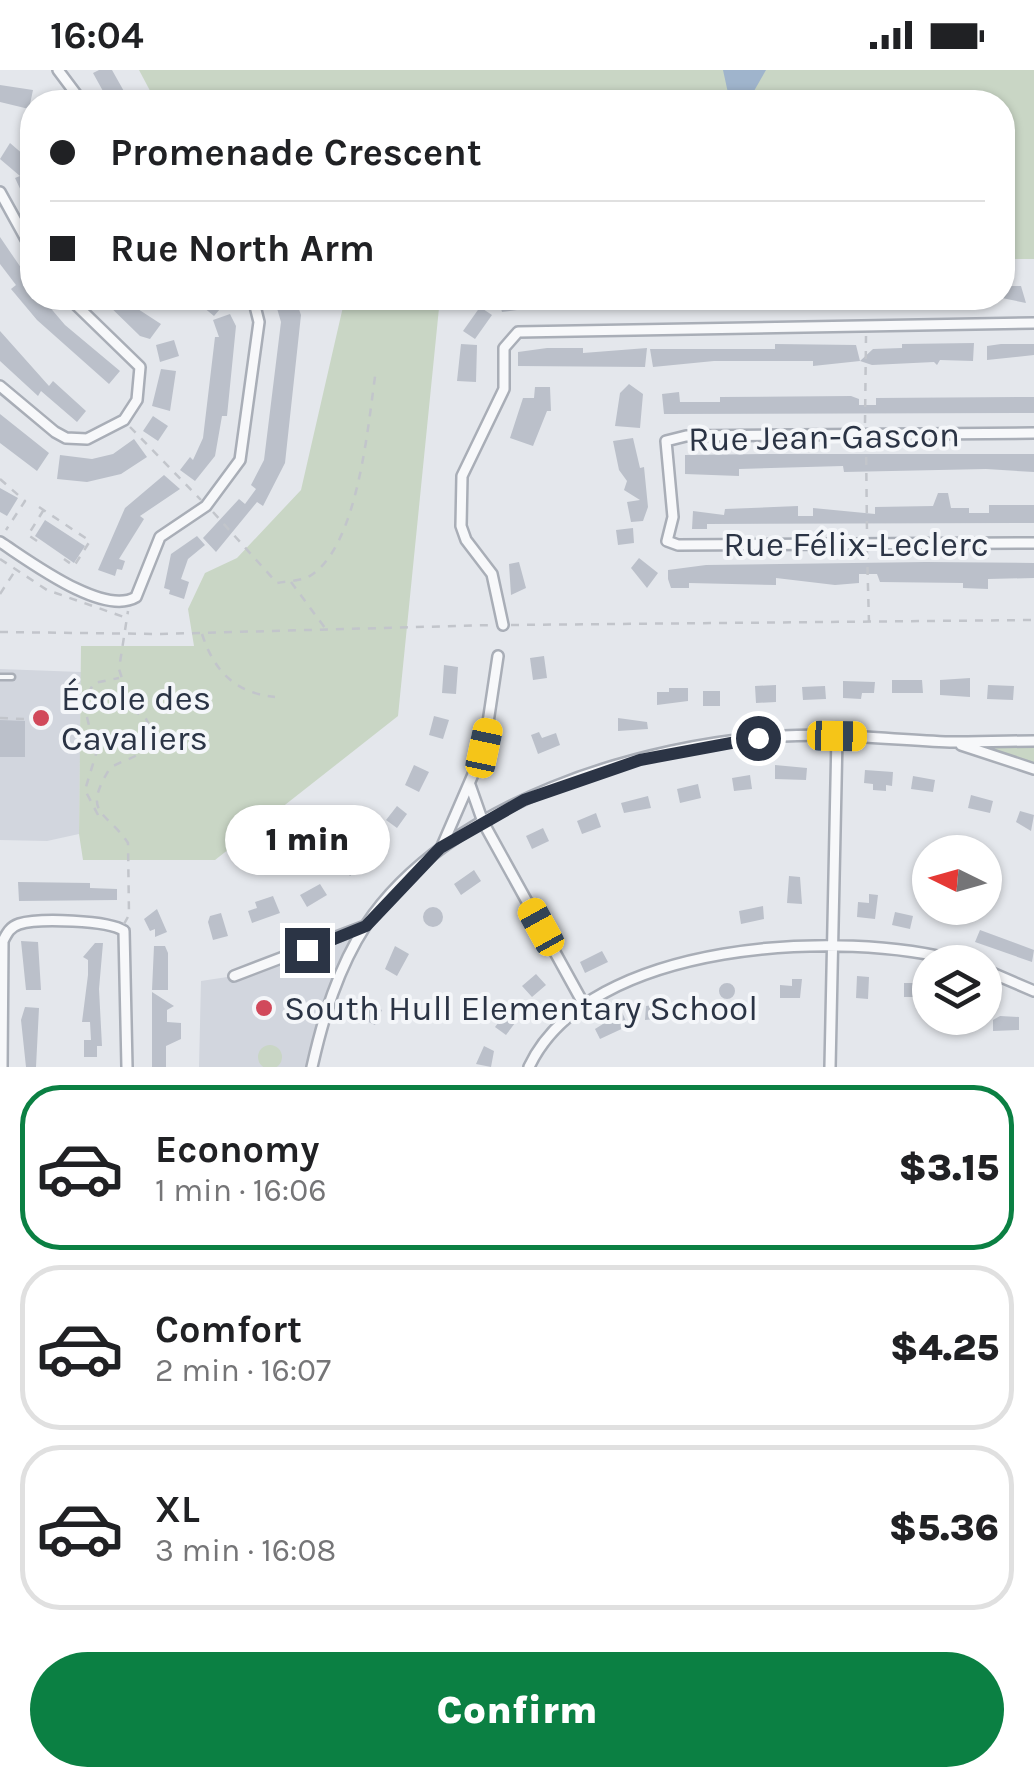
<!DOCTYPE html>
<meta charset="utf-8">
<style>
:root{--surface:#fff;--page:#f2f2f2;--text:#202124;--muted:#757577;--line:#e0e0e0;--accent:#0b8043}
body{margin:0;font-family:Karla,sans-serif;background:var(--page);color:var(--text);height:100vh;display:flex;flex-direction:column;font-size:38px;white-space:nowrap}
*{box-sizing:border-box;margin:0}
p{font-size:32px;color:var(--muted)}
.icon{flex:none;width:55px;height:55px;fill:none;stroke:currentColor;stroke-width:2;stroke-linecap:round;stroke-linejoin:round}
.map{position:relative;height:997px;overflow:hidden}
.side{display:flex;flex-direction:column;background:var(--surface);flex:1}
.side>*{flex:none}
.banner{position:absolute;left:20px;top:20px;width:995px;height:220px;border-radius:40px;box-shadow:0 2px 8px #0004;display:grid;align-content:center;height:220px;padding:0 30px;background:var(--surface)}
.needle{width:65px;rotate:275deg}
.tools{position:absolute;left:912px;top:765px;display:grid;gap:20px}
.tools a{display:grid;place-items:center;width:90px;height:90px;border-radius:50%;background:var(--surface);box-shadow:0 2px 8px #0004;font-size:50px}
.end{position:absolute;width:45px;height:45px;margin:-22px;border:12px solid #2b3445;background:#fff;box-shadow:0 0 0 5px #fff}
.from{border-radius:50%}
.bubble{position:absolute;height:70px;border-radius:35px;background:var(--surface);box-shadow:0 2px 8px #0004;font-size:32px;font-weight:800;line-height:70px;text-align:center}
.car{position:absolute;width:30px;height:60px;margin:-30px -15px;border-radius:12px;box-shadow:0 0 8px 2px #0007;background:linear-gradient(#f5c518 24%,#345 0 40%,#f5c518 0 76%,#345 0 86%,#f5c518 0)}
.banner b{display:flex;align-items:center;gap:35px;height:95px;font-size:38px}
.banner b+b{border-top:2px solid var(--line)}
.banner i{width:25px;height:25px;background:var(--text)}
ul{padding:18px 0 0;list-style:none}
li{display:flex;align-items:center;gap:30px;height:165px;margin:0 20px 15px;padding:0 10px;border:5px solid var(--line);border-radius:40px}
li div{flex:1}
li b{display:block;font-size:38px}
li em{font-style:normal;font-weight:800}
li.active{border-color:var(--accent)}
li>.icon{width:90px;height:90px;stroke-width:1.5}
.primary-button{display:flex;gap:20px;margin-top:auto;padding:20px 30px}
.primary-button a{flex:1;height:115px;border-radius:60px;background:var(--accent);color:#fff;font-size:40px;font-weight:800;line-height:115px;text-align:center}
.status{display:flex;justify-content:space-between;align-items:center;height:70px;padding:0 50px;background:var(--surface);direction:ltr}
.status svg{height:28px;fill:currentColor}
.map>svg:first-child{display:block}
.built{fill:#d2d6de}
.green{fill:#c9d6c5}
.water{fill:#9fb4cc}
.building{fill:#bbc0ca}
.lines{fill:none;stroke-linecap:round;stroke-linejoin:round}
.lane-casing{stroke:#a9aeb7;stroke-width:9}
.street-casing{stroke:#a9aeb7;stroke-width:14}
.path{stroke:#c2c5cb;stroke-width:2.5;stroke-dasharray:8 8;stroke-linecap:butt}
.lane{stroke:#f7f8fa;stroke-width:4}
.street{stroke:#f7f8fa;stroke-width:9}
.route{stroke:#2b3445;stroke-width:12}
.poi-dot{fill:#d1495b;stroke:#f4f6f9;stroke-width:4}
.labels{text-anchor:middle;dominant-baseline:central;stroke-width:8;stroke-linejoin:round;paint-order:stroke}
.street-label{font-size:35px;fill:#2b3445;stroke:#f4f6f9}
.poi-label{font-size:35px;fill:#2b3445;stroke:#f4f6f9;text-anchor:start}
</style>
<div class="status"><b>16:04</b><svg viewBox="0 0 49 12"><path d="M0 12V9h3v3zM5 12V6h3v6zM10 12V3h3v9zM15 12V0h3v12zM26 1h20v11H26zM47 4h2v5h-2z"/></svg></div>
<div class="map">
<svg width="1034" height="997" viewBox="0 0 1034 997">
<rect width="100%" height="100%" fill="#e4e7ec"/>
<path class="built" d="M0 599 81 602 79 764 47 771 0 770Z
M365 856 347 890 312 997H199L201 911 234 906Z"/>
<path class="green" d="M139 0H1034V189H1003L1002 32H156Z
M345 228H440L398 646 215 790H83L79 764 81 576H194L188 539 205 503 237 488 301 420Z
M1034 671V699L949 672Z
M258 987a12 12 0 1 1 24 0a12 12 0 1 1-24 0Z"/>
<path class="water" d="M723 0H766L754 21 761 32H743L728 23Z"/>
<path class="building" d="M99 0H112L130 32H109L93 3Z
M0 15 33 20 29 39 0 32Z
M10 73 32 92V144L15 108 20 106 0 89Z
M0 167 32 214V228H42L65 255 120 301 109 314 37 250 11 219 16 215 0 194Z
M1002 216H1021L1026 233 1002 228Z
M101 228H121L161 254 150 269 140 266Z
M192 228H221L226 232 214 246Z
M274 228H295L301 245 285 393 263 436 257 432 216 482 203 468 239 429 245 434 256 419 251 415 264 390 281 252Z
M507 228H553V235L502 242 499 232Z
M658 228H701L694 237 658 235Z
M715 228H755V236L716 237Z
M480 237 492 245 475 269 463 261Z
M230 244 236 256 227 346H222L215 386 195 411 180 400 190 387 193 390 203 368 215 267H219L213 250Z
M0 261 49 316 53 311 86 341 77 352 41 321 38 326 0 291Z
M174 270 179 286 160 292 156 275Z
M974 273 973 291 940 290 937 295 934 292 872 295 860 291 873 279 902 278V274Z
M461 274 477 275 476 312 457 311Z
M775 274 856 275 860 291 813 296V291H714L653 297 650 279H775Z
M1001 274H1034V285L987 290V276Z
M547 278H583V283L647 278 645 297 518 296V282Z
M161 299 176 301 170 341 152 336Z
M629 314 643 324 640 358 615 356 620 323Z
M535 317H550L551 341H547L533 376 510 368 523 328H534Z
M679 322 680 332H720V327L851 326 859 329V335H876V328L1034 327V343L664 344 662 324Z
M0 344 49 383 37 401 0 373Z
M153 346 168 356 158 371 143 361Z
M633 368 640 398 644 397 648 437 643 451 631 452 627 432 640 430 624 420 627 411 619 400 613 371Z
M134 369 147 387 121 404 87 412 57 409 60 385 92 389 113 384Z
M767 384H1034V402L986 399 844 402 843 396 739 399V406L685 404V385Z
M164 405 180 419 140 446 144 449 119 489 125 491 122 500 117 499 115 506 98 500 125 438Z
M0 418 18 428 7 446 0 442Z
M938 423H948L951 438H969V443H989V435H1034V453L707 454V459H692L693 441 724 445 725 439 798 436V446H813V438L875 444V437L933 436Z
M45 450 85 476 74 493 35 466Z
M633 458 634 473 618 475 616 460Z
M197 466 205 475 188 489 181 509 189 512 184 529 169 524 170 520 164 518 171 484Z
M639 488 658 503 647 518 631 498Z
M519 492 526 518 511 525 509 494Z
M926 492 1034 493V508L988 509V519L963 518V513L880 512 877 504H859V513L835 515 776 508V515L689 513V518H671L668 509V500L706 495Z
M544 586 547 608 533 610 530 588Z
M444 595 458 597 456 624 442 623Z
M970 608V627L940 625V610Z
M892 610H922L923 623H892Z
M843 611 875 612 874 623H862L861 629 843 628Z
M776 615V632L756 633 755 616Z
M988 615 1014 616 1013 630 987 629Z
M825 616 826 629 803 630 802 617Z
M669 618H688V631L657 635V622H669Z
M703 621H720V636H703Z
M434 646 449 650 443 669 429 665Z
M618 648 647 652 648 659 618 661Z
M0 650 25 651V687H0Z
M539 662 542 668 556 663 560 675 538 684 531 665Z
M414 695 429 702 419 722 405 715Z
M775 695 807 698 806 710 775 709Z
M865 700 893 702 892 716 886 715V721L873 720V714L864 713Z
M750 705 752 719 734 721 732 708Z
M913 706 935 710 933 722 911 719Z
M698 714 701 728 680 733 677 719Z
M971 725 993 731 990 743 968 738Z
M648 726 651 738 624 743 621 733Z
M397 736 407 744 397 758 386 750Z
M1020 741 1034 745 1031 761 1016 752Z
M596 743 601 757 582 764 577 751Z
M543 758 549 771 532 779 526 766Z
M358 780 367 791 350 806 341 795Z
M474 800 481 811 461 825 454 814Z
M789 806 800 807 802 834 787 833Z
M18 812 90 813V818L117 819V830L19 831Z
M320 814 327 825 307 837 300 825Z
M869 824 878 825 875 849 857 847 858 832 869 833Z
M273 826 280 843 252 853 248 841 257 838 255 832Z
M763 836 764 849 741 854 739 841Z
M423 847a10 10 0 1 1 20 0a10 10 0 1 1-20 0Z
M157 839 167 862 155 867V859L150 861 144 849Z
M895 842 913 846 910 859 892 855Z
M221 843 228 866 213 870 208 852 210 846Z
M980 860 1034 880 1032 892 975 872Z
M21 871 38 872 41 920H26Z
M95 873H103L99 919 102 976H97V987H84V970H91L90 952H82L88 905V890L83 887Z
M154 876H165L168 883V920H152Z
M395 876 409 884 397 906 385 899Z
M602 881 608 892 585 903 580 892Z
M536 904 546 915 532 927 522 916Z
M857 906 869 907 868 929 856 928Z
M792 909H802L800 928H780V915L792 916Z
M719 921a8 8 0 1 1 16 0a8 8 0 1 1-16 0Z
M904 913H927V927H904Z
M152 922 174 936 167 940V952L181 953V969L166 976V997H152Z
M369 934 382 940 375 955 362 949Z
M653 935H668L667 948 645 950 646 936Z
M25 937 39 938 36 997H26L21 950Z
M507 941 518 949 506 965 495 957Z
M622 942 628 956 600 969 595 959Z
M1000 946 1019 947V960L993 961V950Z
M484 976 494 981 491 997 476 994Z"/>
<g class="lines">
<g class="lane-casing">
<path id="lane" d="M0 607H12"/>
</g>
<g class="street-casing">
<path id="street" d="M58 0 82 32
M0 122 32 180
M0 316 55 362 66 368 87 369 124 350 137 330 140 297 69 228
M1034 363 686 366 666 371 673 447 667 471 678 475 1034 473
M0 472C28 490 103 547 136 527L160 467 206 436 240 390 259 252 253 228
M503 555 492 504 466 470 461 456 462 406 504 319V278L518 262 1034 253
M961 675 1034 699
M470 715 483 752 583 933
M442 776 484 679 498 586
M985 900 1034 921
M234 906 365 856
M2 997 3 871C7 863 10 857 19 854 38 848 109 850 124 861L127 997
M312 997C323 948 338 898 366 855 447 733 643 673 783 666 839 663 894 670 950 672 978 672 1006 671 1034 671
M529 997C588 870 844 858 962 892
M830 997 837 666"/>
</g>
<path class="path" d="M865 353 866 266
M130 357 201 430
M866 371 867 463
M0 409 25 431 6 460
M39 437 90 471 74 496 64 489
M213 442 277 513C286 511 300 511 308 507 359 479 368 352 376 300
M37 471 28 465 43 441
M867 481 869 553
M0 489 47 520 124 547
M291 512 325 558
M0 524 15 501
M511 555 1034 550
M0 562 160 564 493 555
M202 564C214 601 235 623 275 627
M0 648 24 649
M98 745 85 720 96 684 86 643V627L94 613 119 608
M124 854 129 845 128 773C106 740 81 745 110 698 128 687 146 687 155 666L145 647 123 636 126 621 119 599 128 541"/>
<use href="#lane" class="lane"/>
<use href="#street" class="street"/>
</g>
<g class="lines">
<path class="route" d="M307 880 366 856 440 778 524 730 640 690 758 668"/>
</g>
<g class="poi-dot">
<circle cx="41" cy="648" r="10"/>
<circle cx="264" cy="938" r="10"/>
</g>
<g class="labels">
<g class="street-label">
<text transform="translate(824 367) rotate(-1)">Rue Jean-Gascon</text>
<text x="856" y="474">Rue Félix-Leclerc</text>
</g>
<g class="poi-label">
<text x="61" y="628">École des<tspan x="61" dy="40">Cavaliers</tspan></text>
<text x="284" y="938">South Hull Elementary School</text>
</g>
</g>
</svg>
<div class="tools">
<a><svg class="needle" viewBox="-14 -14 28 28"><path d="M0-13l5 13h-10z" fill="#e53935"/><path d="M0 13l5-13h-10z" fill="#757577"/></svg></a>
<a><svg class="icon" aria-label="layers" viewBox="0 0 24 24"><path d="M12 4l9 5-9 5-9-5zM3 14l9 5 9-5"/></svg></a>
</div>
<i class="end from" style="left:758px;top:668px"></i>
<i class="end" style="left:307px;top:880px"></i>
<div class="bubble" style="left:225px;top:735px;width:165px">1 min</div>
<i class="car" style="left:837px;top:666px;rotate:91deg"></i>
<i class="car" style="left:484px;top:678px;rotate:12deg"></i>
<i class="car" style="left:541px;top:857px;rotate:331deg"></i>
<div class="banner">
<b><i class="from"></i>Promenade Crescent</b>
<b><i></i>Rue North Arm</b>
</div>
</div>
<section class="side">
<ul>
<li class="active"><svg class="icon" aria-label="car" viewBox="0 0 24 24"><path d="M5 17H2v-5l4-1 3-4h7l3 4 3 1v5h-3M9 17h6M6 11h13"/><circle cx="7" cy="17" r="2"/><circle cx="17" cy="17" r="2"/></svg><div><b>Economy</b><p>1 min · 16:06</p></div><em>$3.15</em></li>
<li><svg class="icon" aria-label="car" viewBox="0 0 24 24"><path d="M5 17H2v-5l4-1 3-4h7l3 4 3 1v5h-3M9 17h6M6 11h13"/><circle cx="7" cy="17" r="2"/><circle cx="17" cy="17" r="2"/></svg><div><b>Comfort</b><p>2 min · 16:07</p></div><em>$4.25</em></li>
<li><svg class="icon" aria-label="car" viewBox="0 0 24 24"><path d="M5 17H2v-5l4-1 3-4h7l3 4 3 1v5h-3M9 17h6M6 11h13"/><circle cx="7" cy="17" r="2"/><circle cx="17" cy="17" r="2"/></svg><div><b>XL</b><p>3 min · 16:08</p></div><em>$5.36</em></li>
</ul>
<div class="primary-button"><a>Confirm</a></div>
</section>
